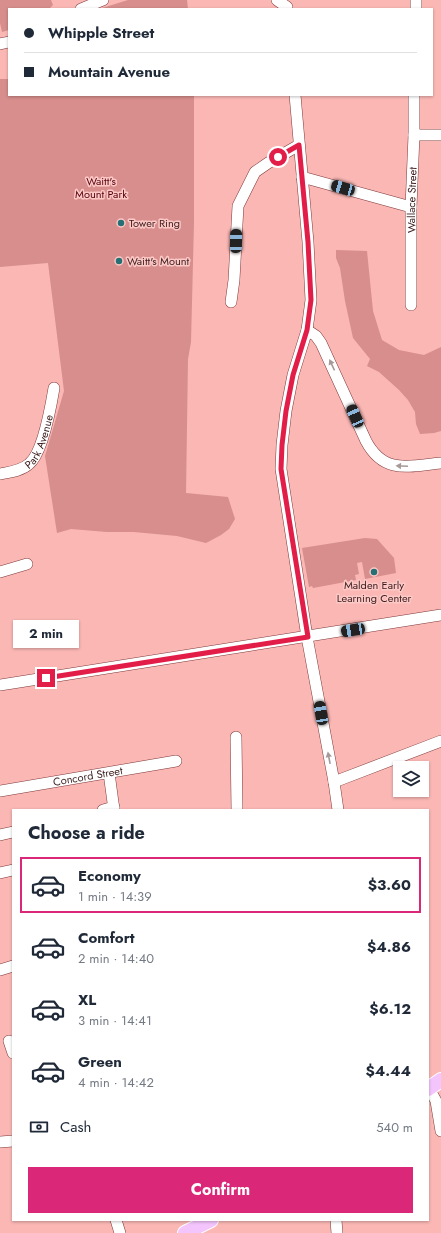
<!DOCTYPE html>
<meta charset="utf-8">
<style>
:root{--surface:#fff;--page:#f6f6f7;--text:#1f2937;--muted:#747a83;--line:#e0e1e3;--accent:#db2777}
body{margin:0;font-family:Jost,sans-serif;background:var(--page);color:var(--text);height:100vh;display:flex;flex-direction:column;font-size:15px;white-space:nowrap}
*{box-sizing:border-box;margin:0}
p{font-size:13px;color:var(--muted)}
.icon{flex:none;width:22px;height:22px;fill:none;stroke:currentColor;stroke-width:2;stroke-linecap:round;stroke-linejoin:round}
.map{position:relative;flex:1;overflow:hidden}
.side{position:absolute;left:12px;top:809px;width:417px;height:412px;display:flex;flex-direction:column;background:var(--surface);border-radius:0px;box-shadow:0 1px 3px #0004}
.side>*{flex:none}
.top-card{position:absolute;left:8px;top:8px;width:425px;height:88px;border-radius:0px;box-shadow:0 1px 3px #0004;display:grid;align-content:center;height:88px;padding:0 16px;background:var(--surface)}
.fabs{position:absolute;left:393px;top:761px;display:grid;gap:8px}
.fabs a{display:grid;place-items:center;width:36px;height:36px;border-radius:0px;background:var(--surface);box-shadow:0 1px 3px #0004;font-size:20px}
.end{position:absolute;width:18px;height:18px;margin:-9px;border:5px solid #e11d48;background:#fff;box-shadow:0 0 0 2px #fff}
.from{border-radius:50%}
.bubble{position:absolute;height:28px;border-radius:0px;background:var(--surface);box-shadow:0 1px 3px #0004;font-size:13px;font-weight:700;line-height:28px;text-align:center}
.car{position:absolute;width:12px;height:24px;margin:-12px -6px;border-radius:5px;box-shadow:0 0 3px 1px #0007;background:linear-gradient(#222 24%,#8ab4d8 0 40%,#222 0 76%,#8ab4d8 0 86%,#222 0)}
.top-card b{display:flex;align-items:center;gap:14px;height:38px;font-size:15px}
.top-card b+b{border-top:1px solid var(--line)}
.top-card i{width:10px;height:10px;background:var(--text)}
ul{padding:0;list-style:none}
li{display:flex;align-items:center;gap:12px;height:56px;margin:0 8px 6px;padding:0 8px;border:2px solid transparent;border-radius:0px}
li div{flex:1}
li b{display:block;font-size:15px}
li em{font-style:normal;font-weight:700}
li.current{border-color:var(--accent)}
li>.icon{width:36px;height:36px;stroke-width:1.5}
h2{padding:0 16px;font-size:18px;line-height:48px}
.pay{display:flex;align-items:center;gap:10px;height:44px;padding:0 16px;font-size:15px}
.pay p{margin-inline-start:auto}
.button{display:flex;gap:8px;margin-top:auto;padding:8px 16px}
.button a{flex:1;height:46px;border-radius:0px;background:var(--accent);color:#fff;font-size:16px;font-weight:700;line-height:46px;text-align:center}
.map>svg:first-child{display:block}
.green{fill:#d78e8c}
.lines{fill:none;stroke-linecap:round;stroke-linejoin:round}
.minor-casing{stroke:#7e3839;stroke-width:12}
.major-casing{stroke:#fff;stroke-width:16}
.minor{stroke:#fff;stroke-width:11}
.major{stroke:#f4c4fc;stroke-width:14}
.oneway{fill:#a79999}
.route{stroke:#e11d48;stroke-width:5}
.poi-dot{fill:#257075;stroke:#fdc9c7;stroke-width:1.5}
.labels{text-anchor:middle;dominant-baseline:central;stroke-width:3;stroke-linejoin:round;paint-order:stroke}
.park-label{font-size:11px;fill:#55000d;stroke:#fdc9c7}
.street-label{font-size:11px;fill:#3b1c1c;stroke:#fdc9c7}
.poi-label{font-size:11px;fill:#3b1c1c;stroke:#fdc9c7;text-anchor:start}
</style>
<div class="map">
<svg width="441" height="1233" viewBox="0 0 441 1233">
<rect width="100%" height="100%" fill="#fab7b4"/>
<path class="green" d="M0 0H51L53 5 49 9H9V30L2 32 0 23Z
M128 0H187L188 9H99Z
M0 79H9V95H194V222L191 342 188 359 186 493 228 497 235 519 229 529 221 535 206 543 177 536 134 532H107L71 529 57 533 45 456 64 391 48 263 0 267Z
M336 250 367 251 373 311 382 340 399 350 424 355 441 347V431L434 433 420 434 416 424 415 412 408 400 399 390 379 372 367 366 370 359 353 338 345 301 340 268 336 258Z
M365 538 377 539 394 558 396 573 365 579 362 562 357 563 359 574 355 575 356 580 313 588 312 586 309 587 302 548Z"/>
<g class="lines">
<g class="minor-casing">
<g id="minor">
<path d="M277 0 287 7"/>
<path d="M81 9 103 0"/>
<path d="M416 9V0"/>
<path d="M0 44 9 42"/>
<path d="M295 95 308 242 311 300 307 330 293 375 286 411 282 445 281 469 307 637 334 782 338 810"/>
<path d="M414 135H441"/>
<path d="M302 177 411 207"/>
<path d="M231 302 234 280 238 206 255 172 268 163 299 145"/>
<path id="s1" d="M411 305V207L414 135V95"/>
<path d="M307 330 316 336 321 343 366 441C384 475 409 466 441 463"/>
<path id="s2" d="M0 474C10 472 21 471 29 464 43 453 51 406 54 388"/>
<path d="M0 572 27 564"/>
<path d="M0 685 441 615"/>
<path d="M236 737 237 810"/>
<path d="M109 773 114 810"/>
<path d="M334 782 441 741"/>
<path id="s3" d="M0 791 176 761"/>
<path d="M103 810 114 807"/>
<path d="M0 835 13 832"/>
<path d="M0 873 13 870"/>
<path d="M0 970 13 966"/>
<path d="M9 1041 13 1053"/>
<path d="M429 1088 436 1101 441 1131"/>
<path d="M0 1142 13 1141"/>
<path d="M116 1220 120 1233"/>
<path d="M336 1220 337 1233"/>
</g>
</g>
<g class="major-casing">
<path id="major" d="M428 1089 441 1080
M185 1233 211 1220"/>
</g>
<use href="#minor" class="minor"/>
<use href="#major" class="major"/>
</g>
<defs><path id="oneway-solid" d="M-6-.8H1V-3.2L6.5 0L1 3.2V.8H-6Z"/></defs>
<g class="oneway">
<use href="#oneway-solid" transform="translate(332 365) rotate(-115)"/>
<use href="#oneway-solid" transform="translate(402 466) rotate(-177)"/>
<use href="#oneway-solid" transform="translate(329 758) rotate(-101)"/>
</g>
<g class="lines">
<path class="route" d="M46 678 308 637 281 469 282 445 286 411 293 375 307 330 311 300 308 242 299 145 278 157"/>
</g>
<g class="poi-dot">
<circle cx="121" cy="223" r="4"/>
<circle cx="119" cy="261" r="4"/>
<circle cx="374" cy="572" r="4"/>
</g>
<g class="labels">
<g class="park-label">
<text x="101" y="181">Waitt's<tspan x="101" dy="13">Mount Park</tspan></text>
</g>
<g class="street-label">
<text stroke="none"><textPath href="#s1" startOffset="105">Wallace Street</textPath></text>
<text stroke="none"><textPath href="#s2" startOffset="56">Park Avenue</textPath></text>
<text stroke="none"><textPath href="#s3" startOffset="89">Concord Street</textPath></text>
</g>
<g class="poi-label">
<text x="129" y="223">Tower Ring</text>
<text x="127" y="261">Waitt's Mount</text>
<text x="374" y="585" text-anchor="middle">Malden Early<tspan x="374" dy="13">Learning Center</tspan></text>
</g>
</g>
</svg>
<div class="fabs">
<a><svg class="icon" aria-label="layers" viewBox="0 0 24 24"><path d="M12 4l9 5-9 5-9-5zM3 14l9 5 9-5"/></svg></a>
</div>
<i class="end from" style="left:278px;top:157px"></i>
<i class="end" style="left:46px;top:678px"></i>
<div class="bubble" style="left:13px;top:620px;width:66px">2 min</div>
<i class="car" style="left:343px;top:188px;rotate:286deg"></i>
<i class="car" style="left:236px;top:241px;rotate:1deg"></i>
<i class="car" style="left:355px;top:416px;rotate:336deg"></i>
<i class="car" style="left:353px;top:630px;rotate:261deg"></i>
<i class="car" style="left:321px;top:713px;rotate:350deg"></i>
<div class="top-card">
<b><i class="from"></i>Whipple Street</b>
<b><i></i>Mountain Avenue</b>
</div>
<section class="side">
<h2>Choose a ride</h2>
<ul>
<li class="current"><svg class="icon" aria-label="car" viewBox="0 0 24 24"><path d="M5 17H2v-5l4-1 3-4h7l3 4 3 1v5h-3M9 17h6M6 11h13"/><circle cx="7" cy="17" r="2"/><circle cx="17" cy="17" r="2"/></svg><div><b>Economy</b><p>1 min · 14:39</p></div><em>$3.60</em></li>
<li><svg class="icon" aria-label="car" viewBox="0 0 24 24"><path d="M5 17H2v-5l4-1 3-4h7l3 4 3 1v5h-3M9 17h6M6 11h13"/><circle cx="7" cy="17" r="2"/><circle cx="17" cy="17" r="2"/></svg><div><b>Comfort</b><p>2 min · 14:40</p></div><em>$4.86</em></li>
<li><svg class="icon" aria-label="car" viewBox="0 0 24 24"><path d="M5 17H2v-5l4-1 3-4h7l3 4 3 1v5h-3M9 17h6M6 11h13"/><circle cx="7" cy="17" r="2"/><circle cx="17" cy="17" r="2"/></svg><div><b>XL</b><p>3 min · 14:41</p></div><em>$6.12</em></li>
<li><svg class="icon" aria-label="car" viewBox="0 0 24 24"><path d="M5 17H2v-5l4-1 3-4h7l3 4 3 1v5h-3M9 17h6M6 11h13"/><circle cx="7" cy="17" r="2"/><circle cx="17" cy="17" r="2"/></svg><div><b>Green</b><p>4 min · 14:42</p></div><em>$4.44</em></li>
</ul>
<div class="pay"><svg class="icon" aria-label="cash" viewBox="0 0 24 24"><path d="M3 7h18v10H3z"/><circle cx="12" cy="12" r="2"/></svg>Cash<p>540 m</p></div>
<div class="button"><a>Confirm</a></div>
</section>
</div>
